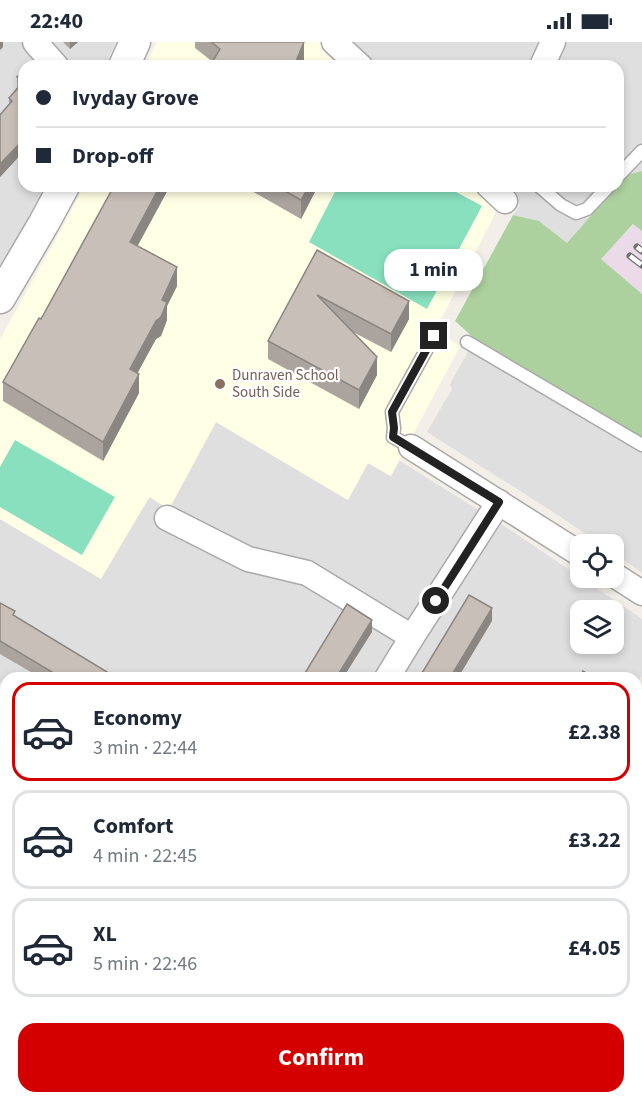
<!DOCTYPE html>
<meta charset="utf-8">
<style>
:root{--surface:#fff;--page:#f2f2f3;--text:#1f2937;--muted:#747a83;--line:#e0e1e3;--accent:#d40000}
body{margin:0;font-family:"Source Sans 3",sans-serif;background:var(--page);color:var(--text);height:100vh;display:flex;flex-direction:column;font-size:22px;white-space:nowrap}
*{box-sizing:border-box;margin:0}
p{font-size:20px;color:var(--muted)}
.icon{flex:none;width:33px;height:33px;fill:none;stroke:currentColor;stroke-width:2;stroke-linecap:round;stroke-linejoin:round}
.map{position:relative;flex:1;overflow:hidden}
.panel{position:absolute;left:0px;top:630px;width:642px;height:432px;display:flex;flex-direction:column;background:var(--surface);border-radius:18px 18px 0 0;box-shadow:0 3px 9px #0003}
.panel>*{flex:none}
.top-card{position:absolute;left:18px;top:18px;width:606px;height:132px;border-radius:18px;box-shadow:0 3px 9px #0003;display:grid;align-content:center;height:132px;padding:0 18px;background:var(--surface)}
.fabs{position:absolute;left:570px;top:492px;display:grid;gap:12px}
.fabs a{display:grid;place-items:center;width:54px;height:54px;border-radius:12px;background:var(--surface);box-shadow:0 3px 9px #0003;font-size:30px}
.end{position:absolute;width:27px;height:27px;margin:-14px;border:8px solid #222;background:#fff;box-shadow:0 0 0 3px #fff}
.from{border-radius:50%}
.bubble{position:absolute;height:42px;border-radius:18px;background:var(--surface);box-shadow:0 3px 9px #0003;font-size:20px;font-weight:700;line-height:42px;text-align:center}
.top-card b{display:flex;align-items:center;gap:21px;height:57px;font-size:22px}
.top-card b+b{border-top:2px solid var(--line)}
.top-card i{width:15px;height:15px;background:var(--text)}
ul{padding:10px 0 0;list-style:none}
li{display:flex;align-items:center;gap:18px;height:99px;margin:0 12px 9px;padding:0 6px;border:3px solid var(--line);border-radius:18px}
li div{flex:1}
li b{display:block;font-size:22px}
li em{font-style:normal;font-weight:700}
li.current{border-color:var(--accent)}
li>.icon{width:54px;height:54px;stroke-width:1.5}
.action{display:flex;gap:12px;margin-top:auto;padding:12px 18px}
.action a{flex:1;height:69px;border-radius:18px;background:var(--accent);color:#fff;font-size:24px;font-weight:700;line-height:69px;text-align:center}
.status{display:flex;justify-content:space-between;align-items:center;height:42px;padding:0 30px;background:var(--surface);direction:ltr}
.status svg{height:16px;fill:currentColor}
.map>svg:first-child{display:block}
.residential{fill:#e0dfdf;fill-rule:evenodd}
.industrial{fill:#ebdbe8}
.education{fill:#ffffe5}
.grass{fill:#cdebb0}
.forest{fill:#add19e}
.pitch{fill:#88e0be}
.lines{fill:none;stroke-linecap:round;stroke-linejoin:round}
.service-casing{stroke:#a9a9a9;stroke-width:15}
.minor-casing{stroke:#a9a9a9;stroke-width:27}
.tertiary-casing{stroke:#a9a9a9;stroke-width:33}
.service{stroke:#fff;stroke-width:12}
.minor{stroke:#fff;stroke-width:24}
.tertiary{stroke:#fff;stroke-width:30}
.rail-casing{stroke:#707070;stroke-width:7}
.rail{stroke:#fff;stroke-width:4.5;stroke-dasharray:14;stroke-linecap:butt}
.wall{fill:#aba49e}
.shaded-wall{fill:#8b8681}
.building{fill:#c7bfb8;stroke:#8b8681;stroke-width:1.5}
.route{stroke:#222;stroke-width:8}
.education-dot{fill:#8d6e63;stroke:#fff;stroke-width:2}
.labels{text-anchor:middle;dominant-baseline:central;stroke-width:4.5;stroke-linejoin:round;paint-order:stroke}
.education-label{font-size:15px;fill:#785e54;stroke:#fff;text-anchor:start}
</style>
<div class="status"><b>22:40</b><svg viewBox="0 0 49 12"><path d="M0 12V9h3v3zM5 12V6h3v6zM10 12V3h3v9zM15 12V0h3v12zM26 1h20v11H26zM47 4h2v5h-2z"/></svg></div>
<div class="map">
<svg width="642" height="1062" viewBox="0 0 642 1062">
<rect width="100%" height="100%" fill="#f2efe9"/>
<path class="residential" d="M0 0H116L105 24H24V144H47L0 228Z
M345 0H642V129L627 133 618 143V24H371Z
M499 144H617L567 202 539 179 513 173 520 163Z
M475 297 642 398V531L614 511V502H601L550 468 427 390 452 347 450 342Z
M216 380 348 458 368 421 390 434 400 419 512 489 642 577V634L636 643V636H6V644L0 640V477L101 536 150 455 169 467ZM580 568H614V602H580Z
M6 668V887L0 884V679Z
M642 708V1062H419L423 1056H636V718Z
M0 929 6 933V1056H202L208 1062H0Z
M258 1056H378L374 1062H263Z"/>
<path class="industrial" d="M634 182 642 189V252L600 217Z"/>
<path class="education" d="M157 0H324L348 24H145Z
M84 144H477L494 159 497 165 496 170 435 289 460 304 391 434 368 421 348 458 216 380 169 467 149 455 101 537 0 477V297L61 188Z"/>
<path class="grass" d="M0 1024 6 1027V1056H58L69 1062H0Z"/>
<path class="forest" d="M642 129V189L633 182 601 217 642 252V398L475 297 455 279 513 173 539 179 567 201 627 133Z"/>
<path class="pitch" d="M338 144H445L482 164 427 267 309 200Z
M15 398 115 455 82 513 0 465V425Z"/>
<g class="lines">
<g class="service-casing">
<path id="service" d="M618 134 642 109
M539 144 561 163 576 171 587 167 609 144
M467 300 642 403
M411 405 393 395 394 386 392 370 434 294"/>
</g>
<g class="minor-casing">
<path id="minor" d="M35 0 56 24
M334 0 360 24
M542 24 553 0
M489 144 505 159
M411 405 580 512
M167 476 248 517 307 531 412 595
M614 533 642 551
M387 636 412 595 499 460
M0 662 6 666
M636 678 642 669
M0 908 6 911
M228 1056 235 1062
M395 1062 399 1056"/>
</g>
<g class="tertiary-casing">
<path id="tertiary" d="M124 24 135 0
M0 256 44 181 64 144"/>
</g>
<use href="#service" class="service"/>
<use href="#minor" class="minor"/>
<use href="#tertiary" class="tertiary"/>
<g class="rail-casing">
<path id="rail" d="M637 205 642 209
M630 214 642 223"/>
</g>
<use href="#rail" class="rail"/>
</g>
<path class="wall" d="M63 0H78L70 7Z
M195 0H304V18L213 20 195 6Z
M24 27V109L0 135 9 63V56L17 46V35Z
M170 144 137 204 177 244 167 264V278L161 294 156 297 137 331 139 351 103 419 3 359V340L41 277Z
M243 144H318L301 177Z
M317 208 409 277 391 310 353 290 377 333 359 367 268 317V299Z
M0 561 15 574 117 636H41L0 612Z
M0 691 6 694V737L0 734Z
M0 825 6 828V875L0 871Z
M0 933 6 936V984L0 981Z
M133 1056H195L202 1062H144Z"/>
<path class="shaded-wall" d="M0 0H3V5L0 8Z
M70 0H78L70 7Z
M304 0V18L302 24H294Z
M24 97V109L0 135V122Z
M160 144H170L130 218V200Z
M309 144H318L301 177V158Z
M177 225V244L167 264V278L161 294 156 297 130 345V327Z
M409 259V277L391 310V292Z
M377 315V333L359 367V348Z
M139 332V351L103 419V400Z
M492 566V579L458 636H450Z
M372 578V590L343 636H336Z
M642 782V794L636 803V790Z
M351 1056H359L355 1062H347Z
M469 1056H477L473 1062H465Z"/>
<path class="building" d="M211 0H304L294 24H210L220 7Z
M30 20 35 24H27Z
M24 27V97L0 122V73L12 59 9 56 23 40 17 35Z
M114 144H160L130 200 177 225 162 258 167 260 161 275 156 279 130 327 139 332 103 400 3 340 39 276 41 277Z
M276 144H309L301 158Z
M317 208 409 259 391 292 317 253 377 315 359 348 268 299Z
M469 553 492 566 450 636H419Z
M0 561 15 569 13 573 117 636H58L51 632 52 630 0 599Z
M347 562 372 578 336 636H302Z
M583 629 594 636H579Z
M0 691 6 694V725L0 721Z
M642 724V782L636 790V733Z
M0 825 6 828V862L0 859Z
M0 933 6 936V971L0 968Z
M153 1056H195L202 1062H159Z
M313 1056H351L347 1062H309Z
M434 1056H469L465 1062H430Z"/>
<g class="lines">
<path class="route" d="M434 294 392 370 394 386 393 395 499 460 436 559"/>
</g>
<circle class="education-dot" cx="220" cy="342" r="6"/>
<g class="labels">
<g class="education-label">
<text x="232" y="333">Dunraven School<tspan x="232" dy="17">South Side</tspan></text>
</g>
</g>
</svg>
<div class="fabs">
<a><svg class="icon" aria-label="locate" viewBox="0 0 24 24"><circle cx="12" cy="12" r="6"/><path d="M12 2v4M12 18v4M2 12h4M18 12h4"/></svg></a>
<a><svg class="icon" aria-label="layers" viewBox="0 0 24 24"><path d="M12 4l9 5-9 5-9-5zM3 14l9 5 9-5"/></svg></a>
</div>
<i class="end from" style="left:436px;top:559px"></i>
<i class="end" style="left:434px;top:294px"></i>
<div class="bubble" style="left:384px;top:207px;width:99px">1 min</div>
<div class="top-card">
<b><i class="from"></i>Ivyday Grove</b>
<b><i></i>Drop-off</b>
</div>
<section class="panel">
<ul>
<li class="current"><svg class="icon" aria-label="car" viewBox="0 0 24 24"><path d="M5 17H2v-5l4-1 3-4h7l3 4 3 1v5h-3M9 17h6M6 11h13"/><circle cx="7" cy="17" r="2"/><circle cx="17" cy="17" r="2"/></svg><div><b>Economy</b><p>3 min · 22:44</p></div><em>£2.38</em></li>
<li><svg class="icon" aria-label="car" viewBox="0 0 24 24"><path d="M5 17H2v-5l4-1 3-4h7l3 4 3 1v5h-3M9 17h6M6 11h13"/><circle cx="7" cy="17" r="2"/><circle cx="17" cy="17" r="2"/></svg><div><b>Comfort</b><p>4 min · 22:45</p></div><em>£3.22</em></li>
<li><svg class="icon" aria-label="car" viewBox="0 0 24 24"><path d="M5 17H2v-5l4-1 3-4h7l3 4 3 1v5h-3M9 17h6M6 11h13"/><circle cx="7" cy="17" r="2"/><circle cx="17" cy="17" r="2"/></svg><div><b>XL</b><p>5 min · 22:46</p></div><em>£4.05</em></li>
</ul>
<div class="action"><a>Confirm</a></div>
</section>
</div>
